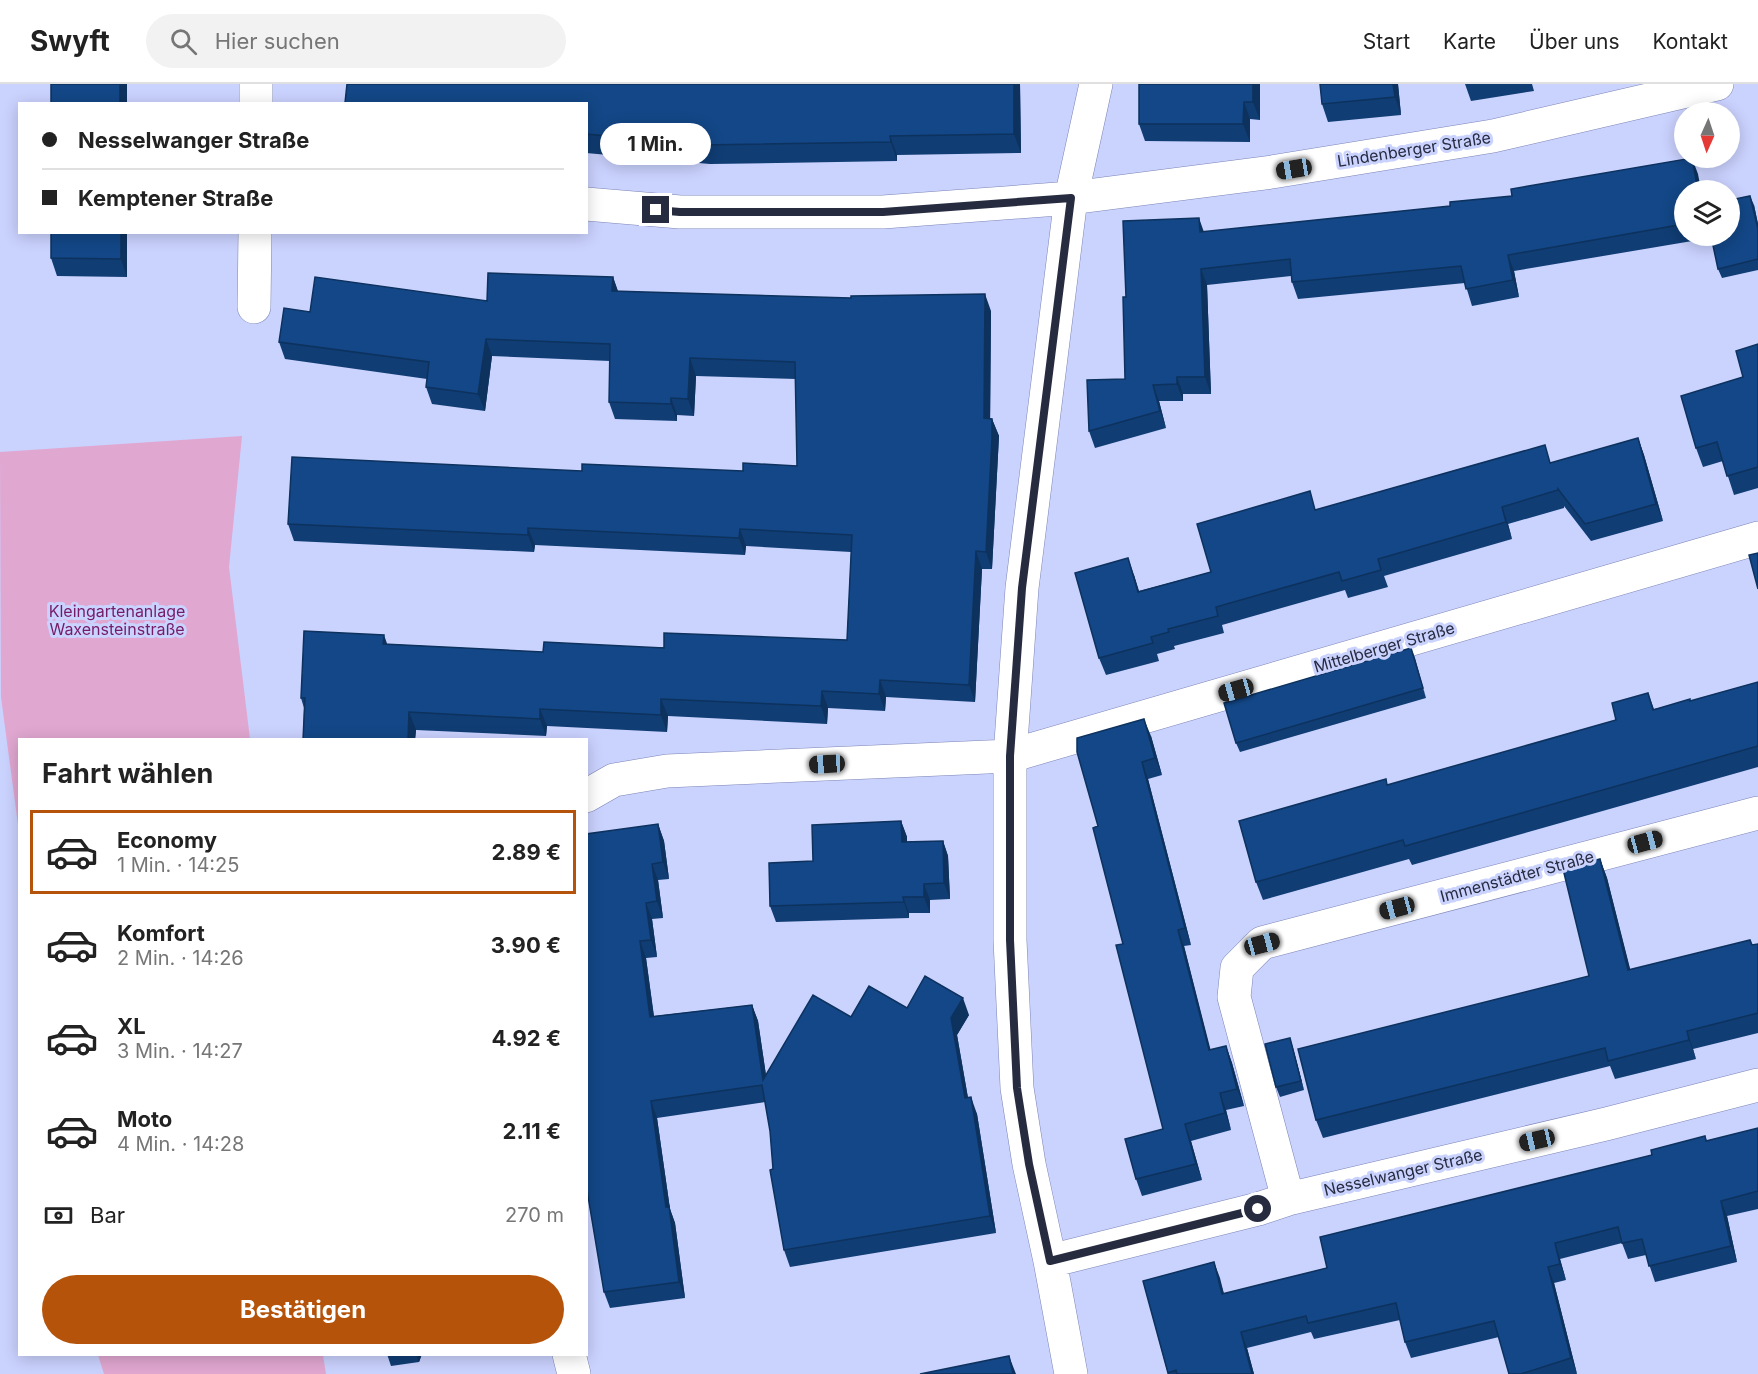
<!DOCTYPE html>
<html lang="de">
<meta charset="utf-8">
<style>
:root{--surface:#fff;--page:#f2f2f2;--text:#222;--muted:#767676;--line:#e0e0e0;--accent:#b45309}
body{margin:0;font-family:Inter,sans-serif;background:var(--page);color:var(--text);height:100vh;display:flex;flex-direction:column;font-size:22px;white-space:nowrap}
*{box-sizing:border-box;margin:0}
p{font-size:20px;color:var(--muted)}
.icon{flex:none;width:33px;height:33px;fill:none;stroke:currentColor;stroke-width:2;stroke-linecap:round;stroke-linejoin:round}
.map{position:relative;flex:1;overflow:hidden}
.sheet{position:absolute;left:18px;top:654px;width:570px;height:618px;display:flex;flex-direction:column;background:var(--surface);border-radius:0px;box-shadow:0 3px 15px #0003}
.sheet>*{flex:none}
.hud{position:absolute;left:18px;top:18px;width:570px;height:132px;border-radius:0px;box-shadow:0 3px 15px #0003;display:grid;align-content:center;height:132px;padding:0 24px;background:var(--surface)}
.needle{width:39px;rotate:183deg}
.tools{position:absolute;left:1674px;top:18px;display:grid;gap:12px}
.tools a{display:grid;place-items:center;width:66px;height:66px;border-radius:50%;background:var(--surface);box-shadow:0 3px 15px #0003;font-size:30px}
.end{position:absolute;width:27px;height:27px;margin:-14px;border:8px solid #272b40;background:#fff;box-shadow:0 0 0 3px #fff}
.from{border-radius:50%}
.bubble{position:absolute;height:42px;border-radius:21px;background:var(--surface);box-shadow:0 3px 15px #0003;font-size:20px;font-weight:700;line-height:42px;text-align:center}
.car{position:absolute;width:18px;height:36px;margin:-18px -9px;border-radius:8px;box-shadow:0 0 4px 2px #0007;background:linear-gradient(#222 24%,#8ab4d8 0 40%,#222 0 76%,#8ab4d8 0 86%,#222 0)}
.hud b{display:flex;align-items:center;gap:21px;height:57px;font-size:22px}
.hud b+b{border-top:2px solid var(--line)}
.hud i{width:15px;height:15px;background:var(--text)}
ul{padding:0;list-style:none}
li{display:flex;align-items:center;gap:18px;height:84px;margin:0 12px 9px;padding:0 12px;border:3px solid transparent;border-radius:0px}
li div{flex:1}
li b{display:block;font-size:22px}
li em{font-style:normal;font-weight:700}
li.active{border-color:var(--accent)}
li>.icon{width:54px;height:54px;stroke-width:1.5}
h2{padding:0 24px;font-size:27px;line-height:72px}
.pay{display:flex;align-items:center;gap:15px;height:66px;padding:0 24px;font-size:22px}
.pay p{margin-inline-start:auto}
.button{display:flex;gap:12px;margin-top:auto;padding:12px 24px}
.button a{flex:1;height:69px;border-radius:36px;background:var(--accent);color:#fff;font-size:24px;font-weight:700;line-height:69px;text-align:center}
header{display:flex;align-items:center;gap:36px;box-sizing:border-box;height:84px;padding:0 30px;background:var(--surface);border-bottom:2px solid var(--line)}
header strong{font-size:28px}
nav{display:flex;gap:33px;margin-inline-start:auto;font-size:21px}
.search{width:420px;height:54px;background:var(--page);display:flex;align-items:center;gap:15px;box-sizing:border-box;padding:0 21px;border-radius:33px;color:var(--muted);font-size:22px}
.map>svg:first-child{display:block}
.green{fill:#e0a7d1}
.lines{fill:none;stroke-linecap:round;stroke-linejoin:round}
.minor-casing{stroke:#7b84b6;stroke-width:34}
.minor{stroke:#fff;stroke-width:33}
.wall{fill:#103d74}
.shaded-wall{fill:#0d325e}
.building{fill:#134787;stroke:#0d325e;stroke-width:1.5}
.route{stroke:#272b40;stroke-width:8}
.labels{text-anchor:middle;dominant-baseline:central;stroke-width:6;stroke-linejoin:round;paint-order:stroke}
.street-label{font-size:16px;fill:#272b40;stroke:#cad2fe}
.park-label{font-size:16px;fill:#761c66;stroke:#cad2fe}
</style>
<header>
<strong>Swyft</strong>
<div class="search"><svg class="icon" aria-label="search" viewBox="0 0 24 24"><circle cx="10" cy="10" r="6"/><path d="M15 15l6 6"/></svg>Hier suchen</div>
<nav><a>Start</a><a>Karte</a><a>Über uns</a><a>Kontakt</a></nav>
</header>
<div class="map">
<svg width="1758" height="1290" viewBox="0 0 1758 1290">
<rect width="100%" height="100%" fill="#cad2fe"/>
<path class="green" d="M242 352 229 483 250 655 20 656 19 748 1 613 0 368Z
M98 1271H323L326 1290H104Z"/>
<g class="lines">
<g class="minor-casing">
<path id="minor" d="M256 20V0
M586 120 680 128H883L1071 114 1272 88 1493 52 1717 0
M254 223 255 148
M586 712 614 696 667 687 1010 672 1758 454
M1288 1115 1234 913 1237 884 1262 859 1758 729
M1050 1177 1258 1125 1288 1115 1606 1040 1758 1001
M569 1270 574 1290
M1071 1290 1050 1177 1029 1080 1017 1004 1010 856V672L1022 504 1071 114 1096 0"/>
</g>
<use href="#minor" class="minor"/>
</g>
<path class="wall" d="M1020 0 1021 69 897 71V77L710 80 586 69V20Z
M1139 0H1260V36L1250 35V58L1145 57 1139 40Z
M1398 0 1401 31 1328 38 1322 20Z
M1465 0H1532L1534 7 1471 17Z
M1698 90 1684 106V152H1710V154L1514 187 1519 213 1472 222 1465 199 1298 215 1292 198 1291 192 1207 201 1211 310H1183V317H1159L1166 344 1095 364 1089 347 1125 295 1126 213 1204 148 1450 122 1512 112Z
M1754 121 1758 140V186L1722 194 1718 185Z
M51 148H127V193L57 192 51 174Z
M613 193 618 207 991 227 990 335H992L999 352 992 485H982L975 618 886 613 885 627 828 624 827 640 668 632 667 648 547 642 546 652 416 646 415 656H303L304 624 301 614 387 560 543 568 847 556 851 468 746 462 745 471 535 461 534 468 294 457 288 440 582 387H743L797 382 796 295 696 292 694 332 677 331V337L615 335 609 318 610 277 492 272 485 327 432 320 426 303 427 295 285 275 279 258 310 228 487 217Z
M1758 260V404L1734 411 1723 377 1703 383 1696 364 1743 293Z
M1638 354 1644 371 1663 437 1591 457 1564 422V424L1508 440 1512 455 1384 492 1388 503 1348 514 1345 506 1222 541 1224 549 1174 562 1175 565 1157 570 1159 577 1106 591 1099 574 1134 491 1139 507 1211 488 1317 426 1552 379Z
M1411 564 1426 614 1240 668 1236 659Z
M1758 598V683L1412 781 1409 775 1263 816 1256 798 1388 701 1616 636 1648 609 1654 625 1690 617Z
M1151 652 1162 691 1148 695 1191 861 1184 862 1210 966 1226 962 1232 979 1244 1022 1226 1026 1231 1046 1191 1057 1202 1096 1142 1112 1136 1095 1163 1045 1098 742Z
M901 737 907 753V758L943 757 948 772 950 815 930 816V829H909V834L776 838 770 822 813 777Z
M658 740 664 757 669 795 658 796 663 834 652 835 657 873 646 874 654 932 752 921 758 937 766 991 851 933 907 924 969 931 957 951 968 1014 977 1030 996 1149 790 1183 784 1166 773 1085 770 1047 765 1018 657 1034 670 1125 675 1139 685 1214 610 1224 604 1208 586 1100Z
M1600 775 1607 794 1630 886 1758 860V949L1693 965 1696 975 1615 995 1610 982 1323 1054 1316 1036 1589 892Z
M1290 954 1293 964 1304 1006 1280 1013 1276 1003Z
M1758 1044V1125L1727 1132 1737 1178 1655 1198 1646 1171 1628 1175 1622 1159 1560 1175 1566 1196 1554 1199 1577 1290H1509L1499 1253 1411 1274 1405 1258 1400 1236 1314 1255 1311 1248 1247 1264 1254 1290H1168L1143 1197 1214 1178 1224 1210 1327 1184 1705 1052 1707 1057Z
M387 1270H422L419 1278 391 1282Z"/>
<path class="shaded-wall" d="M120 0H127V20H120Z
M1014 0H1020L1021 69 1014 50Z
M1253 0H1260V36L1253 18Z
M1393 0H1398L1401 31 1395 13Z
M1244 18 1250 35V58L1243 40Z
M890 52 897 71V77L891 58Z
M1692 74 1698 90 1701 106H1698Z
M1750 112 1754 121 1758 140V145Z
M1199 134 1205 151 1200 148Z
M121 148H127V193L121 175Z
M1508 171 1514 187 1519 213 1513 196Z
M1201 185 1207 201 1211 310 1205 293Z
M613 193 619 211 612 207Z
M985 210 991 227 990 352 984 334Z
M486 255 492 272 485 327 478 310Z
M690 274 696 292 694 332 688 315Z
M1177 293 1183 310V317L1177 300Z
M1153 301 1159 317 1166 344 1160 327Z
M671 314 677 331V337L671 320Z
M992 335 999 352 992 485 986 468Z
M1638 354 1644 371 1663 437 1656 420Z
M1502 423 1508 440 1512 455 1506 438Z
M528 444 535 461 534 468 528 451Z
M740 445 746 462 745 471 739 454Z
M976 467 982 485 975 618 969 601Z
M1128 474 1134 491 1144 525 1138 508Z
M384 551 390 568 383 560Z
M1411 564 1415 574 1426 614Z
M880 596 886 613 885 627 879 610Z
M822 607 828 624 827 640 821 622Z
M661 615 668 632 667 648 661 631Z
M540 625 547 642 546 652 540 635Z
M409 628 416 646 415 656H408Z
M1144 635 1151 652 1162 691 1155 674Z
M1142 678 1148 695 1191 861 1185 844Z
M901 737 907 753V774L902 758Z
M658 740 664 757 669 795 663 778Z
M943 757 948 772 950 815 944 799Z
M1600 775 1607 794 1635 904 1628 886Z
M652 780 658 796 663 834 657 817Z
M924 800 930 816V829L924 813Z
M903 813 909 829V834L904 818Z
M646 819 652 835 657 873 651 856Z
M1178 846 1184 862 1215 983 1209 966Z
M640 857 646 874 656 949 650 933Z
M963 914 969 931 957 951 971 1031 965 1014 951 934Z
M752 921 758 937 769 1012 763 996Z
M1687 947 1693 965 1696 975 1689 956Z
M1290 954 1293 964 1304 1006 1301 997Z
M1226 962 1232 979 1244 1022 1237 1005Z
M1220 1009 1226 1026 1231 1046 1225 1029Z
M971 1013 977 1030 996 1149 990 1132Z
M651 1017 657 1034 670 1125 675 1139 685 1214 679 1198 666 1123Z
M1185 1040 1191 1057 1202 1096 1196 1080Z
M1721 1117 1727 1132 1737 1178 1731 1162Z
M1555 1159 1560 1175 1566 1196 1560 1180Z
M1214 1178 1220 1194 1228 1226 1222 1210Z
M1548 1183 1554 1199 1577 1290 1571 1274Z
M1241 1248 1247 1264 1254 1290H1252Z
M416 1270H422L419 1278Z
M1009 1272 1016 1290H1013Z"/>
<path class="building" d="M51 0H120V20H51Z
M347 0H1014V50L890 52 891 58 703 61 586 50V20H350L345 19Z
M1139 0H1253V18H1244L1243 40H1139Z
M1320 0H1393L1395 13 1322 20Z
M1692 74 1698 106H1684V140L1508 171 1513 196 1466 205 1461 182 1292 198 1290 175 1201 185 1205 293H1177V300L1153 301 1160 327 1089 347 1087 296 1125 295 1123 213H1126L1123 137 1199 134 1200 148 1450 122V118L1512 112 1511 105Z
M1750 112 1758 145V175L1718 185 1711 152H1730V116Z
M51 148H121V175L51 174Z
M488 189 613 193 612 207 851 214V212L985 210 984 334 992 335V354L986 468 976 467 969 601 880 596 879 610 822 607 821 622 661 615V631L540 625V635L409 628 408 656H303L305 614H301L304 547 384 551 383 560 543 568 544 558 664 564V549L847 556 852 451 740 445 739 454 528 444V451L288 440 292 373 582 387V380L743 387V379L797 382 795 278 690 274 688 315 671 314V320L609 318 610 260 486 255 478 310 426 303 429 278 279 258 284 224 310 228 315 193 487 217Z
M1758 260V383L1727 392 1717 358 1696 364 1681 312 1743 293 1736 267Z
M1638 354 1656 420 1585 440 1558 405V406L1502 423 1506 438 1378 475 1381 486 1342 497 1339 488 1216 523 1218 532 1168 545 1169 548 1151 553 1153 559 1099 574 1075 489 1128 474 1138 508 1211 488 1197 440 1310 407 1315 426 1545 361 1550 379Z
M1758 469V505L1749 471Z
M1411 564 1423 604 1236 659 1224 619Z
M1758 598V662L1405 762 1403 756 1256 798 1239 737 1386 695 1387 701 1616 636 1612 619 1648 609 1653 626 1690 615V617Z
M1144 635 1155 674 1142 678 1185 844 1178 846 1209 966 1226 962 1237 1005 1220 1009 1225 1029 1185 1040 1196 1080 1136 1095 1125 1055 1163 1045 1116 861 1123 860 1093 744 1098 742 1077 668V654Z
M901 737 902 758 943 757 944 799 924 800V813H903L904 818 770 822 769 779 813 777 812 741Z
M658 740 663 778 652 780 657 817 646 819 651 856 640 857 650 933 752 921 763 996 813 911 851 933 869 902 907 924 925 892 963 914 951 934 965 1014 971 1013 990 1132 784 1166 770 1086 773 1085 770 1047 762 1001 651 1017 666 1123 669 1122 679 1198 604 1208 586 1100V788H587L586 750Z
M1600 775 1628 886 1750 856 1752 861 1758 860V929L1687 947 1689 956 1608 977 1605 964 1316 1036 1298 965 1589 892 1563 785Z
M1290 954 1301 997 1276 1003 1265 960Z
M1758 1044V1107L1721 1117 1731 1162 1649 1182 1642 1155 1622 1159 1618 1143 1555 1159 1560 1180 1548 1183 1571 1274 1521 1290H1509L1494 1237 1405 1258 1396 1219 1308 1239 1306 1232 1241 1248 1252 1290H1177L1176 1286 1168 1289 1143 1197 1214 1178 1222 1210 1327 1184 1320 1153 1652 1071 1651 1066 1705 1052 1706 1057Z
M1009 1272 1013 1290H920Z"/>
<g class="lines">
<path class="route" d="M656 126 680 128H883L1071 114 1022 504 1010 672V856L1017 1004 1029 1080 1050 1177 1258 1125"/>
</g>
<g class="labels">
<g class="street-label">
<text transform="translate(1414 65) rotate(-9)">Lindenberger Straße</text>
<text transform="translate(1384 563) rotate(-16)">Mittelberger Straße</text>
<text transform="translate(1517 792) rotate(-15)">Immenstädter Straße</text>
<text transform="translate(1403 1088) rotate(-13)">Nesselwanger Straße</text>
</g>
<g class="park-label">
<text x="117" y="527">Kleingartenanlage<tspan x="117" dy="18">Waxensteinstraße</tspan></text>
</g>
</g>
</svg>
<div class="tools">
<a><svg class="needle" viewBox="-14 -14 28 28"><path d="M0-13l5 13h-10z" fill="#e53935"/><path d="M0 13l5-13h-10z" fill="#767676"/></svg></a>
<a><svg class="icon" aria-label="layers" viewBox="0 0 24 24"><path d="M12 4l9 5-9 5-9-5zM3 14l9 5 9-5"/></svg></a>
</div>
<i class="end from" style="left:1258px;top:1125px"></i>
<i class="end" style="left:656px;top:126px"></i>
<div class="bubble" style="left:600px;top:39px;width:111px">1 Min.</div>
<i class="car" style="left:1294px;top:85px;rotate:261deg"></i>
<i class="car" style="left:1236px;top:606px;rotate:254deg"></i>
<i class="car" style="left:827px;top:680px;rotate:267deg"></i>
<i class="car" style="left:1645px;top:758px;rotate:75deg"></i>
<i class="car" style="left:1397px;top:824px;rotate:255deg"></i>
<i class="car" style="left:1262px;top:860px;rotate:75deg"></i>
<i class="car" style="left:1537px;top:1056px;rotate:257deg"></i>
<div class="hud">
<b><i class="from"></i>Nesselwanger Straße</b>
<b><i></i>Kemptener Straße</b>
</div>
<section class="sheet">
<h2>Fahrt wählen</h2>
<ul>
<li class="active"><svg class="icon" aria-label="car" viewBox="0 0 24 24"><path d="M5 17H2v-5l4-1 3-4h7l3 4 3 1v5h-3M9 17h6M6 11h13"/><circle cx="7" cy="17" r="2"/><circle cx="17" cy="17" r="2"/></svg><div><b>Economy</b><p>1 Min. · 14:25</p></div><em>2.89 €</em></li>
<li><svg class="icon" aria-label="car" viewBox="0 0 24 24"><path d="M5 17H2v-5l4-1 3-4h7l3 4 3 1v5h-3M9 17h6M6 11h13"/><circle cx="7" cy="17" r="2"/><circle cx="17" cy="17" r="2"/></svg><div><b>Komfort</b><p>2 Min. · 14:26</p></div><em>3.90 €</em></li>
<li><svg class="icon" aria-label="car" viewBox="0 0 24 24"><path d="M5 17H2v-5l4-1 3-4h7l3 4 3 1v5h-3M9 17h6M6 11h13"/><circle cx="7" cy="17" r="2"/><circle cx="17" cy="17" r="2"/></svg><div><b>XL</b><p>3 Min. · 14:27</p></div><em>4.92 €</em></li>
<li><svg class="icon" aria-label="car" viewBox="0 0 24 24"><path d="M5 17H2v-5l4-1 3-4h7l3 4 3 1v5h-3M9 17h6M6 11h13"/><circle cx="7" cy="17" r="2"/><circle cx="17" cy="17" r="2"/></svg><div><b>Moto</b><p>4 Min. · 14:28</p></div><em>2.11 €</em></li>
</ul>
<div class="pay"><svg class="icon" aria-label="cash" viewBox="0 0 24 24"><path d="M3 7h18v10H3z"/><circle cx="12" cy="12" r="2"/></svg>Bar<p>270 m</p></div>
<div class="button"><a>Bestätigen</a></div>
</section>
</div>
